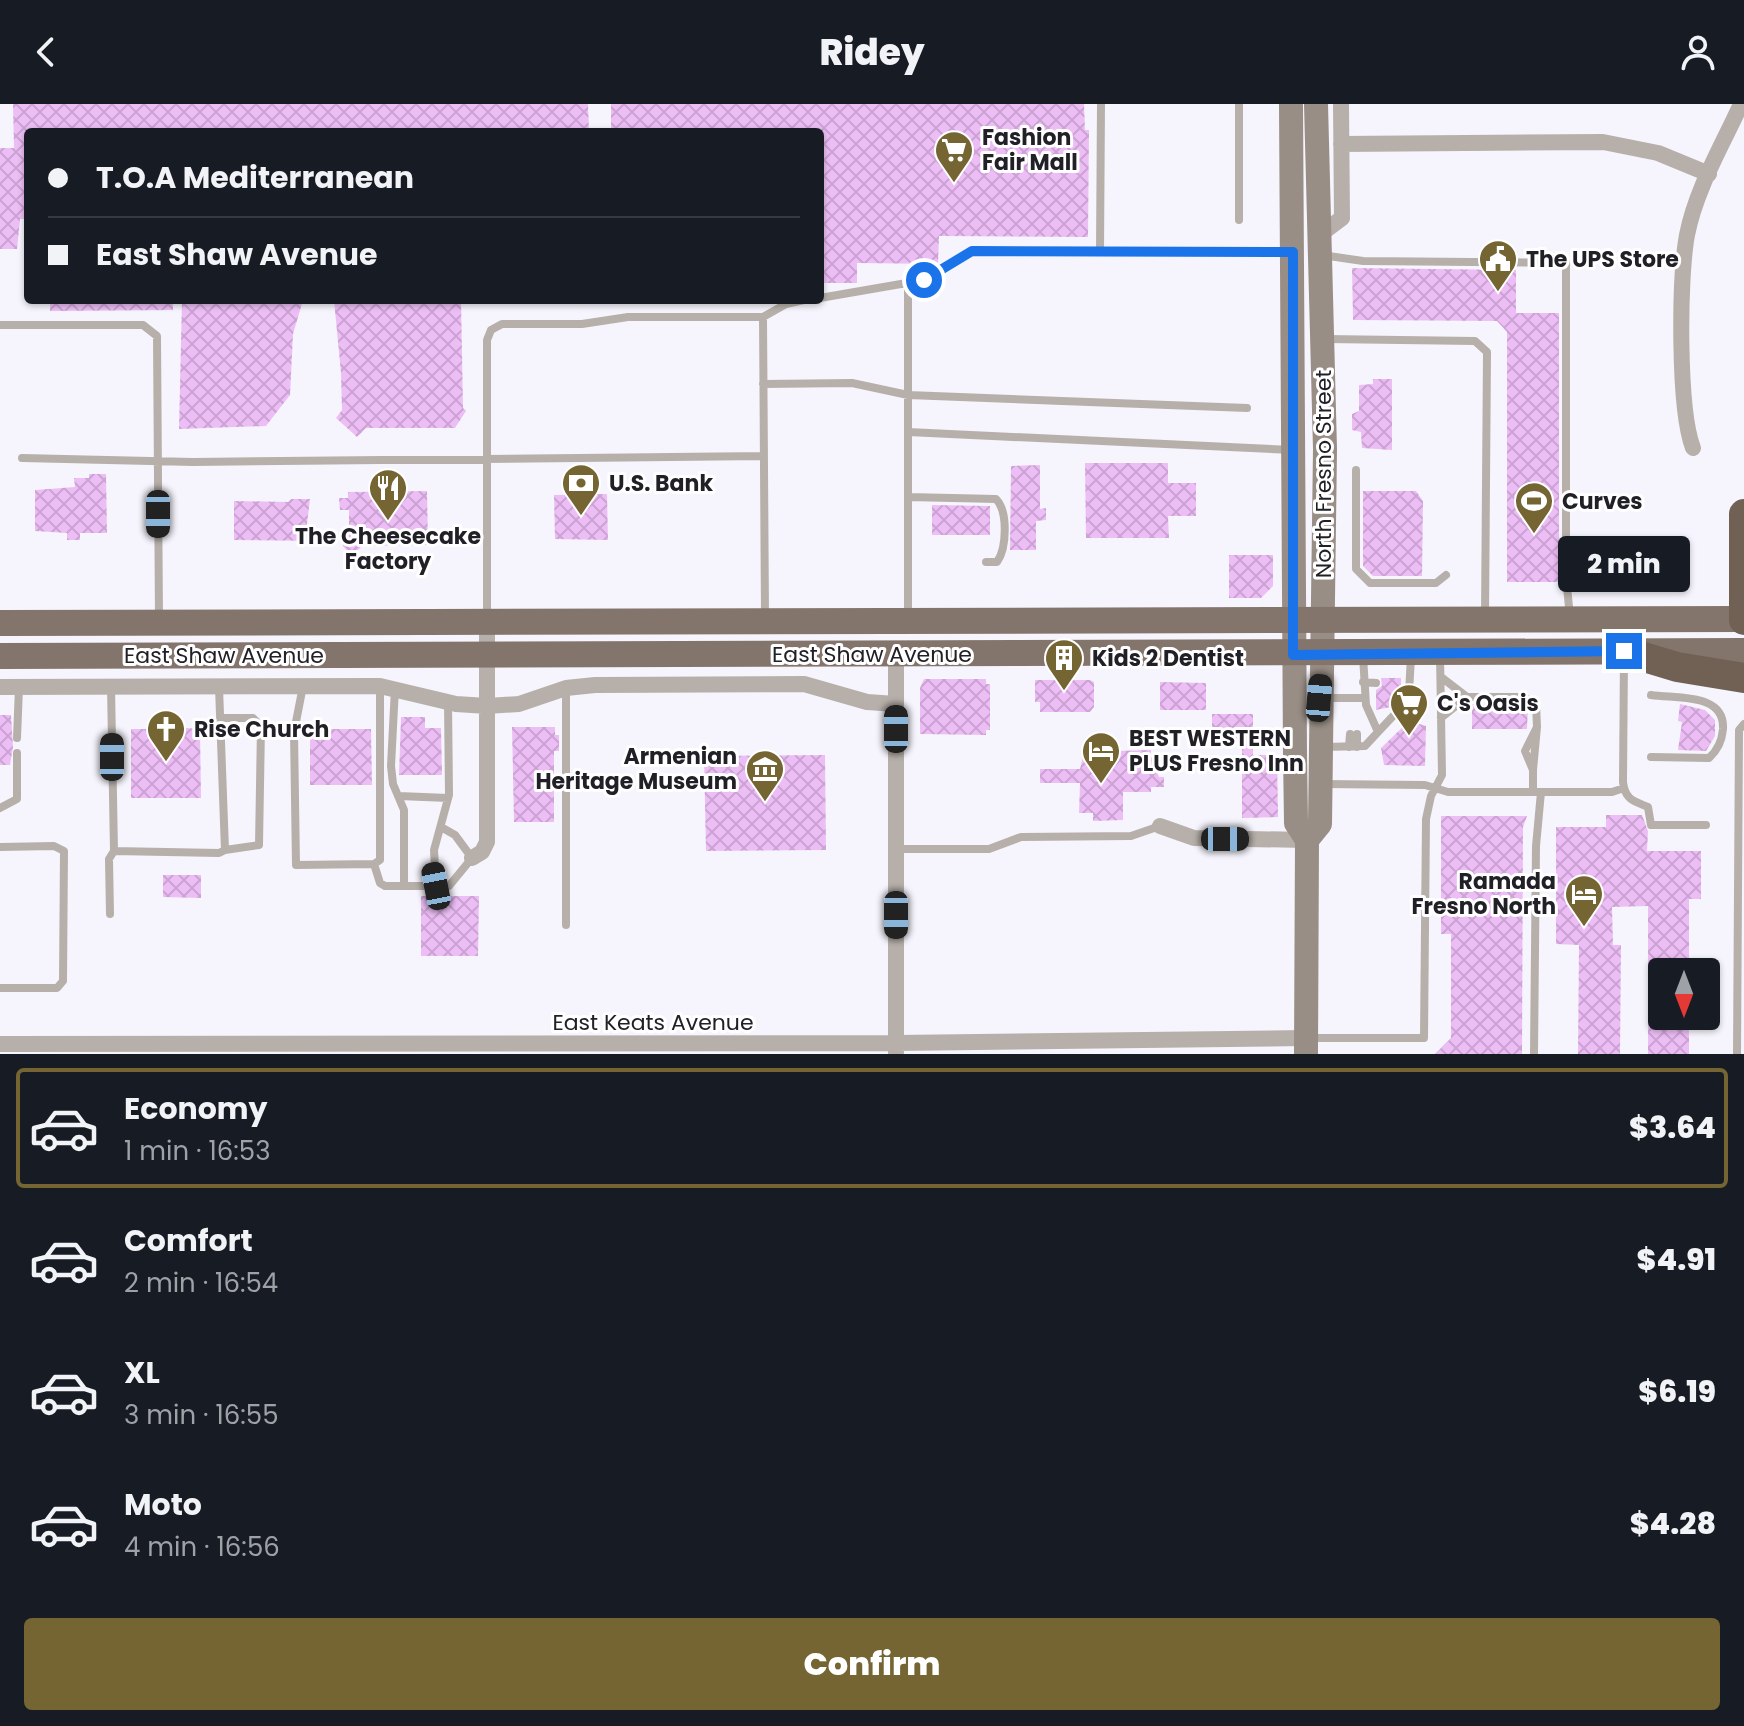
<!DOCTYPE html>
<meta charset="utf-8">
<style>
:root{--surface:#171b24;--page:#20242c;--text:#f1f3f6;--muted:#9ea1a6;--line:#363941;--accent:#756533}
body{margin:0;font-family:Poppins,sans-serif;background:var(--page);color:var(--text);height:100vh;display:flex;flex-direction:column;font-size:30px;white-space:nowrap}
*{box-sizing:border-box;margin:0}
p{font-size:26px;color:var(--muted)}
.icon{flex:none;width:44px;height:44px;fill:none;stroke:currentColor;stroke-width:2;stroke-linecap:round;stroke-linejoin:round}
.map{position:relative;height:950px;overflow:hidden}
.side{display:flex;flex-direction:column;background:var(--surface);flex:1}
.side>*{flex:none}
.guide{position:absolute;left:24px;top:24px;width:800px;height:176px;border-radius:8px;box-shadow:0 2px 6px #0004;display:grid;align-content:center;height:176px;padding:0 24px;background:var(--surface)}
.needle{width:52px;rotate:180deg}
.tools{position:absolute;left:1648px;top:854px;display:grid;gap:16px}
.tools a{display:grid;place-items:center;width:72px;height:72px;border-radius:8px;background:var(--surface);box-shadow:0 2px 6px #0004;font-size:40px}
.end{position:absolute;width:36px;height:36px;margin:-18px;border:10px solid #1a73e8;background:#fff;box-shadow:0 0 0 4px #fff}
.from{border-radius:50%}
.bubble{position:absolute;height:56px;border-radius:8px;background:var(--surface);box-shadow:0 2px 6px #0004;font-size:26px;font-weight:800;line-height:56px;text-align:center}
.car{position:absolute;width:24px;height:48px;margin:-24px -12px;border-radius:10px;box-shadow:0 0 6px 2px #0007;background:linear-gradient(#222 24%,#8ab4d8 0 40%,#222 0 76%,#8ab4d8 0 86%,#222 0)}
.guide b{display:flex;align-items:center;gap:28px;height:76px;font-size:30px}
.guide b+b{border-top:2px solid var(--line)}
.guide i{width:20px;height:20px;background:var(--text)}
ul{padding:14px 0 0;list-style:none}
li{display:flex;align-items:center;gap:24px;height:120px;margin:0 16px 12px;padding:0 8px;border:4px solid transparent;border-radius:8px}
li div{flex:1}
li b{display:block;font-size:30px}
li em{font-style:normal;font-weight:800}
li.on{border-color:var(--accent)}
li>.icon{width:72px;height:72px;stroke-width:1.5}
.button{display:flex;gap:16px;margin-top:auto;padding:16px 24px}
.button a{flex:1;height:92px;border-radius:8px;background:var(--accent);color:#fff;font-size:32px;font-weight:800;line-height:92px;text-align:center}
header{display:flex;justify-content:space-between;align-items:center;height:104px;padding:0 24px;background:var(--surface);font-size:36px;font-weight:800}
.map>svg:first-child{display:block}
.building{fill:url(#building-cross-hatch)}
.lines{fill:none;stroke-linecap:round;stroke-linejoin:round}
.service{stroke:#b7b0aa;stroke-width:8}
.minor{stroke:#b7b0aa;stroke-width:16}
.secondary{stroke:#998e85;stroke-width:24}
.primary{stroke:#83756b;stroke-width:26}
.motorway{stroke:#706154;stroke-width:30}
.route{stroke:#1a73e8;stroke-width:10}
.labels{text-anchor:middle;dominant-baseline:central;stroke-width:6;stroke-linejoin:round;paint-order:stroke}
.poi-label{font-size:22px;font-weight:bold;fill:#212027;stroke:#fff;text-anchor:start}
.street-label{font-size:22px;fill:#212027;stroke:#fff}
</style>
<header><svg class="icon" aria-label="back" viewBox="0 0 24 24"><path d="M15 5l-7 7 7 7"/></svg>Ridey<svg class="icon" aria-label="person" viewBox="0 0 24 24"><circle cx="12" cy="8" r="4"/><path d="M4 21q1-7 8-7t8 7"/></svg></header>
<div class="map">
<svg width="1744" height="950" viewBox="0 0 1744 950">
<defs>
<pattern id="building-cross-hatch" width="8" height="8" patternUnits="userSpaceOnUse" patternTransform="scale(2)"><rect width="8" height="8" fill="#edbef6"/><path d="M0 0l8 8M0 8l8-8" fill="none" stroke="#cba3d3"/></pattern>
</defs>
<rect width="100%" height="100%" fill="#f6f5fd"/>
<path class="building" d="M13 0H588L589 28H28V115H20L17 145H0V44H14Z
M611 0H1084L1085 26H1089L1088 133 939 132 938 160 857 159V179H820V28H611Z
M1352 164 1516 166V209H1559V478H1507V228L1497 217 1353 216Z
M50 196H173V206L50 207Z
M182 196H303L293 230 290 291 266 322 179 325Z
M334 196H461L463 304 466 307 455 324H366L357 333 336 314 342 306 341 269Z
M1373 275H1392V346L1362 344 1361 328 1352 326V310L1359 307V281L1373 280Z
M1085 359H1168V379H1196V412H1168L1169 434H1086Z
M1040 361V405L1046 404V416L1036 417V446H1010L1011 362Z
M89 370H106L107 429H80V436H67V429L35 427V386L75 383 74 374H89Z
M427 387 428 441 362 442 356 448H348L343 442 342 435 349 429V406H340L339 394H348V388Z
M1363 387H1416L1423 397 1422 472H1373L1363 462Z
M607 390 608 436 555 435 554 391Z
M291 395H310L306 428 326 431V437L234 436V397L288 398Z
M932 401 990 402V431H932Z
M1680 439 1683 480 1616 479 1618 440Z
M1229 451H1273V482L1261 494H1229Z
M1381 574H1401V601L1376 606V586L1382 582Z
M924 575H986V580H990V626H986V631L920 630V584Z
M1035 576H1090L1094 578V603L1090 608H1040V598H1035Z
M1160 578 1206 579V606H1160Z
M1472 600H1523L1528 603 1527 625H1472Z
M1680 600 1705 606 1715 616V632L1706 647 1678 646 1682 618 1678 617Z
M1212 610H1253V651H1277L1278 713 1242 714V638H1212Z
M0 611H11L13 643 10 661H0Z
M401 613H425V624H441L442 671H399Z
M1409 617 1426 622 1425 662 1384 661 1381 644Z
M160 622 200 625 201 694H131V625H160Z
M512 623H555V631H559V647H554V718H514Z
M310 625H371L372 681H310Z
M1151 646V653H1157V667L1159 673H1164V683H1151V688H1123V716L1093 717V709H1079L1080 679H1040V665H1080L1084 648Z
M825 651 826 746 706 747 704 652Z
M1606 711H1642L1648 727 1647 747H1701V795H1689V868H1662V912H1689V950H1648V802L1612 803 1613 841H1621L1620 950H1578L1579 841 1556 840V723H1606Z
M1441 712H1527L1523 723 1522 950H1435L1451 934V830H1441Z
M163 771H201V794L163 793Z
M421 792H479L478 852H421Z"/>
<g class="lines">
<path class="service" d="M1239 0V116
M1100 147 1101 0
M1322 151 1363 157 1566 159V473L1570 513
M820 194 924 176 972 147 1289 148
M763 213 765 512
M0 221H143L157 232 159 515
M1326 235 1475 237 1487 248 1485 513
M763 280 852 279 908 291 1247 304
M908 328 1292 346
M22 354 193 358 764 352
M1356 366V465L1370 479H1436L1446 471
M908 393 996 395C1008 407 1007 444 997 458H986
M908 512V180
M487 514V236L491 226 502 220H582L628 213H763L786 200 804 196
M1624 552 1623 678C1625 696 1634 697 1648 703L1651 721H1706
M1441 573 1467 593H1524L1536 600 1537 623 1525 647 1533 666V688
M1363 578 1376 579
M303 582 294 628 296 761 374 760 380 756V582
M111 583 114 747 219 749 225 746 219 583
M395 584 391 662 393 680 404 706V782
M566 584V821
M1651 591C1678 595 1725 589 1723 625 1722 637 1718 646 1709 654L1651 653
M1324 594H1365
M222 614H253L261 622 259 741 225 746
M1441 614 1467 593
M1378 628 1394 611 1408 606 1411 553
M1357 630V643
M17 634 19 583
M1324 643 1365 642 1378 628 1366 601 1363 552
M1349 643 1350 630
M1533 666 1537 623
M1322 680 1425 681 1448 688H1612L1624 684
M399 692 448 694
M0 704 17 695V649
M0 743 54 742 64 747 63 877 57 884H0
M897 745H989L1021 733 1131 732 1160 722
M374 760 380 779 385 782H449L472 754 455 731 441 723
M436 782 434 746 449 691 448 597
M110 810 109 755 114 747
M1309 934H1424L1426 715 1431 692 1442 671 1440 551
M1534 950 1536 742 1541 688
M1737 950 1739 626 1744 620"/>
<path class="minor" d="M1341 40 1603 38 1658 49 1709 70
M1318 132 1342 114 1341 0
M1693 344C1678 305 1679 174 1687 131 1696 85 1722 42 1741 0
M0 583 380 582 456 600 487 602 519 600 566 584 595 581 804 580 867 598 896 600
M1160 722 1194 734 1307 736
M472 754 482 748 487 738V519
M0 940 896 939 1306 934
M896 948V550"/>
<path class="secondary" d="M1291 0 1295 649 1296 719 1307 736 1306 950
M1307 736 1320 720 1325 345 1316 0"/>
<path class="primary" d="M0 519 1744 515
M0 552 1744 547"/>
<path class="motorway" d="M1744 410V516
M1624 547 1677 563 1744 574"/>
</g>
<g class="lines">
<path class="route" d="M924 176 972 147 1293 148V551L1624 547"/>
</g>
<defs>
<g id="supermarket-pin" transform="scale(2)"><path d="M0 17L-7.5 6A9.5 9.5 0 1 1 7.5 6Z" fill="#756533" stroke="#fff"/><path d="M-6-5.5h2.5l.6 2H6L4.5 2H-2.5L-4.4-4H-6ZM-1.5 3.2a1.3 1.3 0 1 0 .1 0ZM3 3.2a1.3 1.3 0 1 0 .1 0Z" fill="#fff"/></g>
<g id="civic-pin" transform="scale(2)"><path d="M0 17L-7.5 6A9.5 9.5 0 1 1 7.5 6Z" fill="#756533" stroke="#fff"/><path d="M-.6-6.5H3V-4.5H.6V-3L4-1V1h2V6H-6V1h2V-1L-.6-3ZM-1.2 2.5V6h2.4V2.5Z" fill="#fff"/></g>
<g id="bank-pin" transform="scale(2)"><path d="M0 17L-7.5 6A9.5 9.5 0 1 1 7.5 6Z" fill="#756533" stroke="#fff"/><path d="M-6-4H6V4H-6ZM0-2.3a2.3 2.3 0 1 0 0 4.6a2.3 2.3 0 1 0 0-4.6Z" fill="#fff"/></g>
<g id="restaurant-pin" transform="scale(2)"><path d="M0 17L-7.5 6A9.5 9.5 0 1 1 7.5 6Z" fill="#756533" stroke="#fff"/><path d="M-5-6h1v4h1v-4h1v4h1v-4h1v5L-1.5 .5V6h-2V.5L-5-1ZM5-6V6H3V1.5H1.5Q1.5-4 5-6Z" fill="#fff"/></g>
<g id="stadium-pin" transform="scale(2)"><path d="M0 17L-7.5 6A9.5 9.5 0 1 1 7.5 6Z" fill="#756533" stroke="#fff"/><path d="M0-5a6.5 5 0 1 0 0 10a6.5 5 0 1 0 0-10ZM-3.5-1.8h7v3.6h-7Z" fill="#fff"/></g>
<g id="building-pin" transform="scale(2)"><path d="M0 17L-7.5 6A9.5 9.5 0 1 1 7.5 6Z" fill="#756533" stroke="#fff"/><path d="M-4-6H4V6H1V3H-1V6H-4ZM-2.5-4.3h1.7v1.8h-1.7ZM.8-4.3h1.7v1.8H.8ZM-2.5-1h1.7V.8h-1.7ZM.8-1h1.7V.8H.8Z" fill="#fff"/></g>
<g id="church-pin" transform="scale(2)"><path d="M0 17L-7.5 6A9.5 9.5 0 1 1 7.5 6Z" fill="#756533" stroke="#fff"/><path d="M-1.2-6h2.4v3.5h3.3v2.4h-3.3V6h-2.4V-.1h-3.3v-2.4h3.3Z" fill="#fff"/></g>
<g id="hotel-pin" transform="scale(2)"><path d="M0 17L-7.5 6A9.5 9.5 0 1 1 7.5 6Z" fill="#756533" stroke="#fff"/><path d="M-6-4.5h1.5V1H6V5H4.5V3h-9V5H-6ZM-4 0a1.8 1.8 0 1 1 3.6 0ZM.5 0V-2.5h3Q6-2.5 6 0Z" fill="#fff"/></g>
<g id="museum-pin" transform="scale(2)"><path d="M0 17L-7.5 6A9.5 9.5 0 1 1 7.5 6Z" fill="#756533" stroke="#fff"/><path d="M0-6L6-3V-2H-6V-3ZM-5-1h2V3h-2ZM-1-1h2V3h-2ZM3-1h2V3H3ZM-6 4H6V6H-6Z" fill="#fff"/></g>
</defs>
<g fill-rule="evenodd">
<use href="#supermarket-pin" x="954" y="46"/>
<use href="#civic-pin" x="1498" y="155"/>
<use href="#bank-pin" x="581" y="379"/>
<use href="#restaurant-pin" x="388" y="384"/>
<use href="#stadium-pin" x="1534" y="397"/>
<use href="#building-pin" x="1064" y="554"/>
<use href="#supermarket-pin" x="1409" y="599"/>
<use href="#church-pin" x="166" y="625"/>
<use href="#hotel-pin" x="1101" y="647"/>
<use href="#museum-pin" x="765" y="665"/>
<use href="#hotel-pin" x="1584" y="790"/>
</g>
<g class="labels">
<g class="poi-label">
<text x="982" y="33">Fashion<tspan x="982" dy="25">Fair Mall</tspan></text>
<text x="1526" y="155">The UPS Store</text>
<text x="609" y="379">U.S. Bank</text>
<text x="1562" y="397">Curves</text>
<text x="388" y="432" text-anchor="middle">The Cheesecake<tspan x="388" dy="25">Factory</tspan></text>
<text x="1092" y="554">Kids 2 Dentist</text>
<text x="1437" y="599">C's Oasis</text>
<text x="194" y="625">Rise Church</text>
<text x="1129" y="634">BEST WESTERN<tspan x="1129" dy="25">PLUS Fresno Inn</tspan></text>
<text x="737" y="652" text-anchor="end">Armenian<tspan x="737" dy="25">Heritage Museum</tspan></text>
<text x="1556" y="777" text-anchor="end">Ramada<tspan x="1556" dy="25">Fresno North</tspan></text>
</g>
<g class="street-label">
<text transform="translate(1323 370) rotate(-90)">North Fresno Street</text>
<text x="872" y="550">East Shaw Avenue</text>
<text x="224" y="551">East Shaw Avenue</text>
<text x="653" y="918">East Keats Avenue</text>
</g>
</g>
</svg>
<div class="tools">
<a><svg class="needle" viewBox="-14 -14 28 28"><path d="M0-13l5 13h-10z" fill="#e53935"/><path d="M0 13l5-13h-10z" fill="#9ea1a6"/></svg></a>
</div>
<i class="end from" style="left:924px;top:176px"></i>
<i class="end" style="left:1624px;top:547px"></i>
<div class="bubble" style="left:1558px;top:432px;width:132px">2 min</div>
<i class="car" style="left:158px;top:410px;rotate:180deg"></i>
<i class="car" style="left:1319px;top:594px;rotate:5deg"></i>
<i class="car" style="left:896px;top:625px;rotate:0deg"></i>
<i class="car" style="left:112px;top:653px;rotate:0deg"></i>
<i class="car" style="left:1225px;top:735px;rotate:90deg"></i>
<i class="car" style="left:436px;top:782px;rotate:349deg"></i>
<i class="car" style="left:896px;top:811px;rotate:180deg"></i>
<div class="guide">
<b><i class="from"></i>T.O.A Mediterranean</b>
<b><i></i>East Shaw Avenue</b>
</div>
</div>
<section class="side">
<ul>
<li class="on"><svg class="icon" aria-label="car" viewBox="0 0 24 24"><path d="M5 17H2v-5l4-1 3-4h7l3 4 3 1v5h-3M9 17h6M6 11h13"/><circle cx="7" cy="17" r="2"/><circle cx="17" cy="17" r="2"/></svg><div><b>Economy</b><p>1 min · 16:53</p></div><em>$3.64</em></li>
<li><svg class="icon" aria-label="car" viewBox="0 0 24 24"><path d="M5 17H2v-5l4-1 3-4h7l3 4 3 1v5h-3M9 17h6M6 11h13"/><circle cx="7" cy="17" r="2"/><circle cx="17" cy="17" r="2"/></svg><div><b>Comfort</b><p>2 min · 16:54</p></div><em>$4.91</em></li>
<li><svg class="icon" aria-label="car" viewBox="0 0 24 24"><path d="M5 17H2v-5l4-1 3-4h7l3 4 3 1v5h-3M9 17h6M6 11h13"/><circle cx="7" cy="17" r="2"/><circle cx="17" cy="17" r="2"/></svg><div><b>XL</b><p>3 min · 16:55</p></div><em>$6.19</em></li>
<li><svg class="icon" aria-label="car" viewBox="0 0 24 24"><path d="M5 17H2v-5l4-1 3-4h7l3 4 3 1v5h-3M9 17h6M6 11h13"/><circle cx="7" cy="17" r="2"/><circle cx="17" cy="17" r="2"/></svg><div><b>Moto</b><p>4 min · 16:56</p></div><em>$4.28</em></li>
</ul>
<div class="button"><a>Confirm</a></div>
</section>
